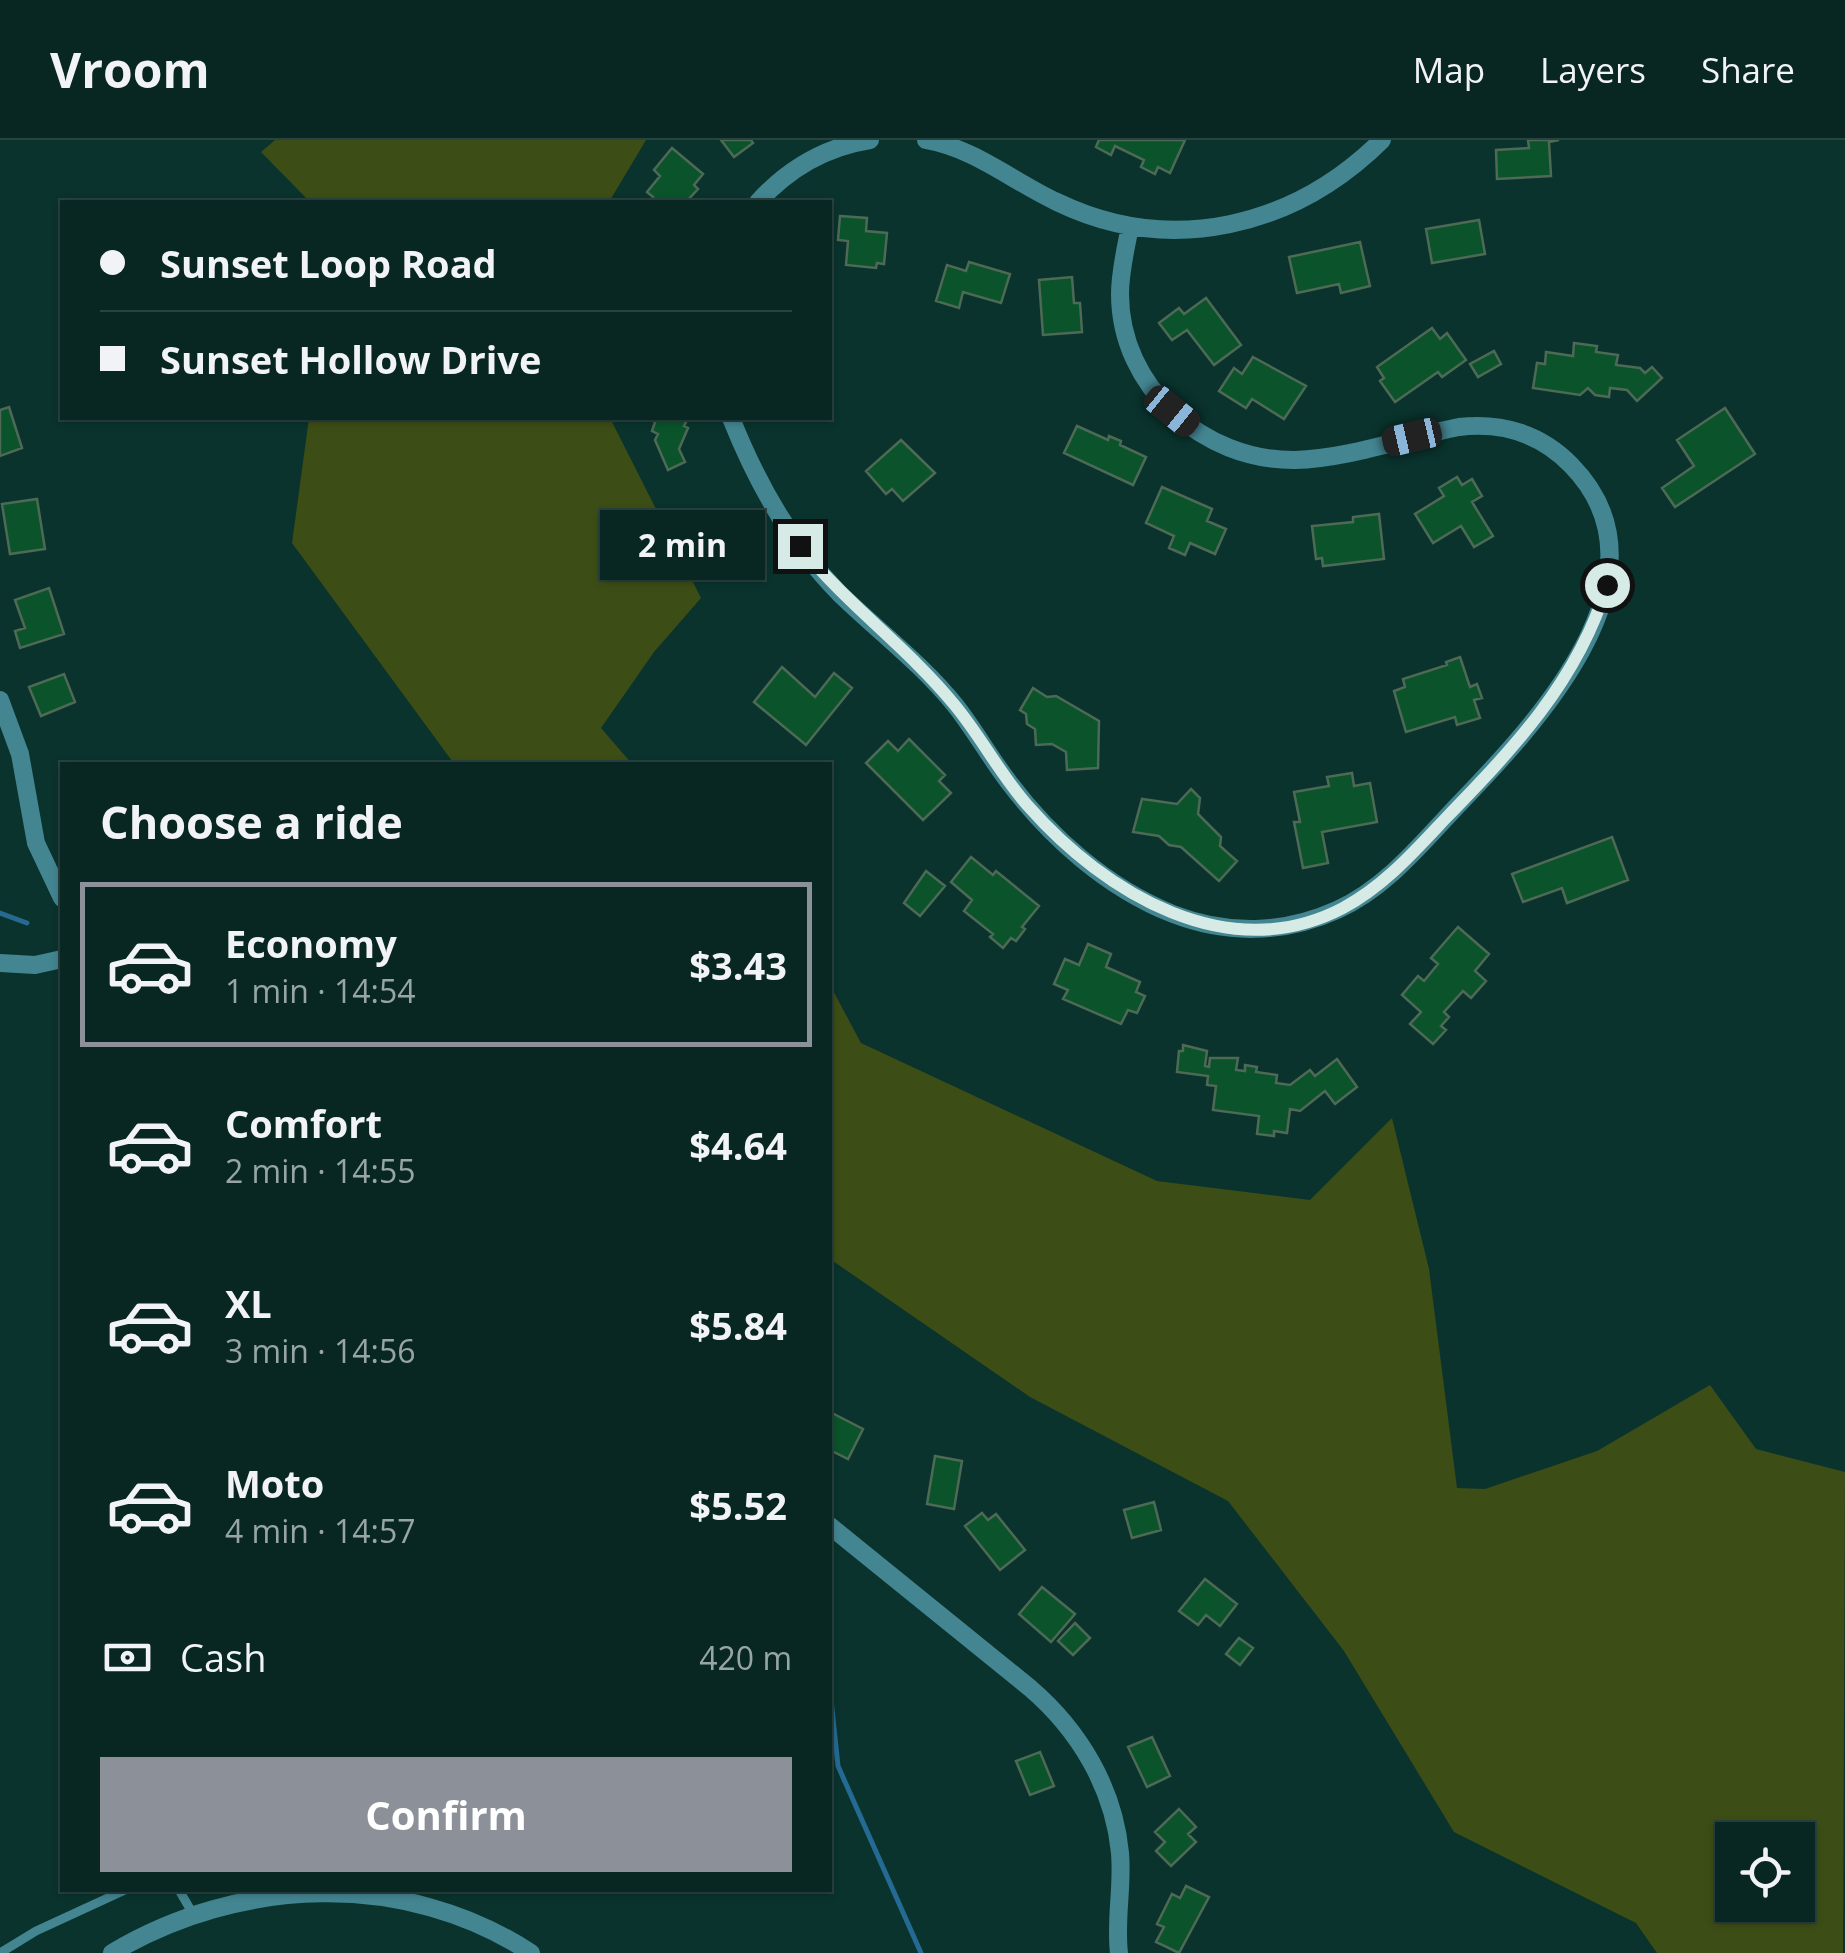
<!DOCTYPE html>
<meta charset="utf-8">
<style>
:root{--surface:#082622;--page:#112e2a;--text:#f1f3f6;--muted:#98a5a5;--line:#294340;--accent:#8c9099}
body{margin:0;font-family:"Open Sans",sans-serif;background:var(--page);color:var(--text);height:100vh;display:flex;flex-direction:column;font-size:38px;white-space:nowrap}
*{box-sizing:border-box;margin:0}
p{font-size:32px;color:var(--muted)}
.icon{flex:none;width:55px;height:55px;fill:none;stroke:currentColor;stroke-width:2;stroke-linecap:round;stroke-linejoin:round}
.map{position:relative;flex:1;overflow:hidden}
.panel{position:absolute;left:60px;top:622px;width:772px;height:1130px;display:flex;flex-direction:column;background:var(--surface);border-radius:0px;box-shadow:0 2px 8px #0004,0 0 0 2px var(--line)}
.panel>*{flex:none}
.hud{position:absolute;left:60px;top:60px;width:772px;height:220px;border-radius:0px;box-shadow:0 2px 8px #0004,0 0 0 2px var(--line);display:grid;align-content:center;height:220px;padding:0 40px;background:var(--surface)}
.tools{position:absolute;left:1715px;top:1682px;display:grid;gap:20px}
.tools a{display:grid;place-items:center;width:100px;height:100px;border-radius:0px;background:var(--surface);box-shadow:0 2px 8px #0004,0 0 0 2px var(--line);font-size:50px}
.end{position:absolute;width:45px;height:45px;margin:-22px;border:12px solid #d6ebe6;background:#111;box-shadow:0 0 0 5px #111}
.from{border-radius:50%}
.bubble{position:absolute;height:70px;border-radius:0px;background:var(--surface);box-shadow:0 2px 8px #0004,0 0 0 2px var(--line);font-size:32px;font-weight:700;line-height:70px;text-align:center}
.car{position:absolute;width:30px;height:60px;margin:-30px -15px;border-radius:12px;box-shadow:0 0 8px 2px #0007;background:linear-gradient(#222 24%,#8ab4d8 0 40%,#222 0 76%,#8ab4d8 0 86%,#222 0)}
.hud b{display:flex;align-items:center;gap:35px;height:95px;font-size:38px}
.hud b+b{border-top:2px solid var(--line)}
.hud i{width:25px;height:25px;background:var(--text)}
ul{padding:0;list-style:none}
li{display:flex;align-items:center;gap:30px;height:165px;margin:0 20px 15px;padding:0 20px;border:5px solid transparent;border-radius:0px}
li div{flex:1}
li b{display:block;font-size:38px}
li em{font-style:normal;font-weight:700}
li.on{border-color:var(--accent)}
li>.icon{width:90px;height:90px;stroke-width:1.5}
h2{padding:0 40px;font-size:45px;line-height:120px}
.pay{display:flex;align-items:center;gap:25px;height:110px;padding:0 40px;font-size:38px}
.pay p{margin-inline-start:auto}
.action{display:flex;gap:20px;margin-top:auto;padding:20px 40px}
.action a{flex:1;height:115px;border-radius:0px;background:var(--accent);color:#fff;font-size:40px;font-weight:700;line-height:115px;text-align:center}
header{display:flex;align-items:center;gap:60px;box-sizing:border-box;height:140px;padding:0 50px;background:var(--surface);border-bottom:2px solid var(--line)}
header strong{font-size:48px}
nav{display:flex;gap:55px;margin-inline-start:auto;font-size:35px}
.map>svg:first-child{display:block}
.green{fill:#3d4d16;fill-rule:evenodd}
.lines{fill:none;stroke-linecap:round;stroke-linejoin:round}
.stream{stroke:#256a93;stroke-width:5}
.building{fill:#0a532b;stroke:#4e6955;stroke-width:2.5}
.service{stroke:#438591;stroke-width:9}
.minor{stroke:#438591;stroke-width:18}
.route{stroke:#d6ebe6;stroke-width:12}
</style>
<header>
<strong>Vroom</strong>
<nav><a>Map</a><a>Layers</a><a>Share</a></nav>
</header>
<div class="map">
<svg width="1845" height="1813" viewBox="0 0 1845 1813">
<rect width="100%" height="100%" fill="#0a332d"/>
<path class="green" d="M275 0H646L609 62H310L261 12Z
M309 278H610L701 458 654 512 601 588 633 625H455L292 403Z
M830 845 861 903 1157 1041 1310 1060 1392 978 1429 1129 1457 1348 1485 1349 1597 1311 1710 1245 1756 1309 1845 1332 1843 1813H1657L1636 1783 1454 1692 1344 1511 1228 1361 1030 1257 830 1119ZM1798 1700V1765H1732V1700Z"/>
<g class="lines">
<path class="stream" d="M0 773 27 783
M830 1550 838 1626 921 1813"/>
</g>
<path class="building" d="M721 0H751L753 3 734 17Z
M1099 0H1185L1170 33 1158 27 1155 34 1141 27 1144 20 1115 6 1111 15 1096 7Z
M1528 0H1559L1549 2 1551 36 1497 39 1496 10 1529 8Z
M672 8 703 34 694 45 698 49 686 62H649L653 57 647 52 660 36 654 30Z
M840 76 867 78 866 91 887 93 884 124 877 123 876 128 846 125 848 101 838 100Z
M1479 80 1485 114 1432 123 1426 89Z
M1360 102 1370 146 1341 153 1339 144 1297 153 1289 117Z
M969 122 1010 134 1001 163 963 152 959 168 936 161 947 125 966 131Z
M1072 137 1074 163H1080L1082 192 1043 195 1039 140Z
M1206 158 1241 205 1214 225 1187 190 1172 200 1159 183 1179 168 1184 174Z
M1432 188 1440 199 1447 193 1466 220 1442 237 1438 232 1395 262 1380 241 1384 238 1377 227Z
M1574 203 1597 206 1596 212 1618 215 1616 225 1640 228 1645 233 1652 227 1662 238 1637 261 1627 250 1610 248 1609 257 1595 255 1588 248 1580 255 1533 248 1537 223 1545 224 1546 212 1573 216Z
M1494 211 1501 224 1478 237 1470 224Z
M1253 217 1306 246 1284 279 1252 259 1246 268 1219 251 1234 228 1242 234Z
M9 267 22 308 0 316V270Z
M1725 268 1755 314 1675 367 1662 348 1694 326 1677 300Z
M649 278H688L684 286 688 288 679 309 685 322 668 330 655 300 658 294 652 291 655 282Z
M1077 286 1108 300 1109 296 1121 301 1120 305 1146 317 1133 345 1064 313Z
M901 300 935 333 903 361 892 349 886 354 866 331Z
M1457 337 1462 345 1472 339 1482 356 1472 362 1493 396 1474 407 1461 386 1433 403 1415 374 1444 356 1439 348Z
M1162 347 1212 369 1207 381 1226 389 1215 414 1190 403 1185 415 1169 408 1174 396 1146 383Z
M37 359 45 409 10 414 2 364Z
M1379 374 1384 419 1323 426 1322 418 1316 419 1312 386 1353 382V377Z
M49 448 64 494 20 508 15 491 25 488 15 460Z
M1460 517 1470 547 1477 544 1482 558 1474 560 1480 578 1457 585 1455 577 1406 592 1394 551 1405 547 1403 539 1447 525 1446 522Z
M782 527 815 557 834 533 852 548 806 605 754 562Z
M64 534 75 562 41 576 29 547Z
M1033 548 1047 557 1056 556 1099 581 1098 628 1067 630 1066 612 1052 604 1036 605 1035 589 1027 584 1026 574 1020 570Z
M909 599 945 635 939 641 951 653 923 680 866 623 888 601 898 611Z
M1352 633 1354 646 1370 643 1377 682 1322 692 1328 723 1303 728 1294 682H1300L1294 652 1329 646 1327 637Z
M1191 649 1200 658 1198 674 1221 697 1220 706 1237 721 1219 741 1181 707 1169 705 1159 696 1133 692 1142 659 1177 664Z
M1612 697 1628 740 1567 763 1562 748 1523 762 1512 734Z
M971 717 993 735 996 731 1039 766 1022 787 1025 789 1016 801 1011 798 1003 808 990 797 993 794 964 771 972 760 951 742Z
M926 731 945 746 920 776 904 763Z
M1458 787 1489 814 1475 831 1486 841 1471 858 1463 851 1444 872 1449 877 1441 886 1446 890 1433 904 1410 884 1421 872 1402 855 1418 836 1424 841 1438 824 1431 818Z
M1088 804 1111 814 1106 827 1140 842 1136 852 1145 856 1137 873 1128 870 1121 884 1063 859 1068 850 1054 844 1065 819 1079 825Z
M1183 905 1207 911 1205 926 1209 927 1210 918H1238L1236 930 1245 931V925L1257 927 1256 932 1277 935 1276 943 1290 945 1310 930 1315 936 1337 919 1357 947 1335 964 1325 951 1300 971 1290 969 1287 993 1274 991V996L1257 994 1259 976 1213 970 1216 946 1207 945 1208 936 1177 932 1179 911H1183Z
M830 1272 863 1289 848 1319 830 1310Z
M935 1316 962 1321 954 1369 927 1364Z
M1154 1362 1161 1390 1132 1398 1124 1370Z
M982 1373 988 1380 996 1374 1025 1410 1000 1430 965 1386Z
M1205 1439 1237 1464 1220 1486 1206 1475 1198 1485 1179 1471Z
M1042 1447 1075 1474 1051 1502 1019 1474Z
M1075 1483 1090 1498 1073 1515 1058 1501Z
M1239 1498 1253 1508 1240 1525 1226 1514Z
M1152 1597 1170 1636 1147 1647 1128 1607Z
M1040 1612 1054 1646 1030 1655 1016 1621Z
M1179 1669 1196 1687 1188 1694 1196 1702 1171 1726 1156 1711 1165 1702 1155 1692Z
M1186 1746 1209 1757 1179 1813 1156 1802 1164 1787 1157 1784 1172 1754 1180 1758Z"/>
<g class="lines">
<path class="service" d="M179 1750 193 1774
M0 1813 36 1791 125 1750"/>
<path class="minor" d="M926 0C976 9 1012 41 1057 62 1171 117 1294 87 1382 0
M758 62C789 28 825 7 870 0
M731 278C756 341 791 404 839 453 877 490 921 523 955 565 974 589 989 616 1008 641 1050 697 1107 748 1173 774 1227 795 1284 794 1337 770 1386 748 1421 704 1458 665 1534 586 1679 435 1571 325 1541 294 1502 282 1459 287 1407 297 1347 319 1295 320 1203 321 1120 247 1120 154 1120 131 1126 108 1130 86
M0 560 20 614 36 703 62 758
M0 823 35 825 62 819
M830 1386 1030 1548C1079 1590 1114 1648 1120 1713 1123 1747 1115 1779 1119 1813
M112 1813C239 1737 405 1730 531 1813"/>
</g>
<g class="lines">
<path class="route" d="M800 406C846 464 906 506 953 563 981 596 1000 635 1029 667 1105 753 1228 828 1343 768 1384 746 1414 712 1445 679 1513 609 1578 541 1607 445"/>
</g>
</svg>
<div class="tools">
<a><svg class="icon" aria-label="locate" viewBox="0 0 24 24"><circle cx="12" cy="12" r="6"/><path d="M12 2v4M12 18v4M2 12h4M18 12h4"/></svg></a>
</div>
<i class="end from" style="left:1607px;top:445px"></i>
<i class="end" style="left:800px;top:406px"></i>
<div class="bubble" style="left:600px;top:370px;width:165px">2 min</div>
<i class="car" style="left:1172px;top:271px;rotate:129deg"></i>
<i class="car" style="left:1412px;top:297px;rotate:257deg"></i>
<div class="hud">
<b><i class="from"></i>Sunset Loop Road</b>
<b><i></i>Sunset Hollow Drive</b>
</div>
<section class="panel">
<h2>Choose a ride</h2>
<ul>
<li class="on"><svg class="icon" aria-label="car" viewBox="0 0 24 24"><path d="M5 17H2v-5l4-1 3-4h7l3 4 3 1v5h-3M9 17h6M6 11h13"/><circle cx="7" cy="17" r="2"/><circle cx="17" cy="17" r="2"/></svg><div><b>Economy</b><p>1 min · 14:54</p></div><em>$3.43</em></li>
<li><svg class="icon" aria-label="car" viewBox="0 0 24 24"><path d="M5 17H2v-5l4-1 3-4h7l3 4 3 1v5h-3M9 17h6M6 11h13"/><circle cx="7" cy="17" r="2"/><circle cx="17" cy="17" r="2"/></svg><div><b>Comfort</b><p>2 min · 14:55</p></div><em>$4.64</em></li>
<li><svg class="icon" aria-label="car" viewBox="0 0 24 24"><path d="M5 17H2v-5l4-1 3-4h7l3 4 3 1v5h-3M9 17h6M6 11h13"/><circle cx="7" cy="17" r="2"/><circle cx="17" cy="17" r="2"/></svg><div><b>XL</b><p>3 min · 14:56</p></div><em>$5.84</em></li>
<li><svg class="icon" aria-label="car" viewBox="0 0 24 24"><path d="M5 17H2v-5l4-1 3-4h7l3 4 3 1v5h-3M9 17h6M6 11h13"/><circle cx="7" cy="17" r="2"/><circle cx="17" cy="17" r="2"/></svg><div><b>Moto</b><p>4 min · 14:57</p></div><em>$5.52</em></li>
</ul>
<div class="pay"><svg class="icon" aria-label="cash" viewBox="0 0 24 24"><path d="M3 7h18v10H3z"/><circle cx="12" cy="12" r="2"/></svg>Cash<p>420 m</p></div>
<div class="action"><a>Confirm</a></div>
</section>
</div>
